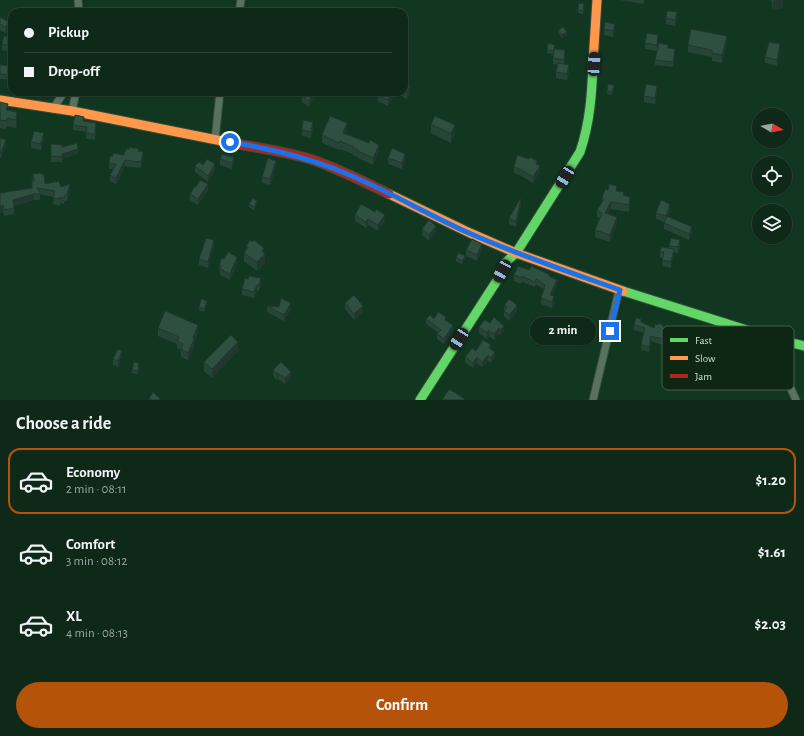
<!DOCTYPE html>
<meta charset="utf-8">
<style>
:root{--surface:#0e2918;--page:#1c3525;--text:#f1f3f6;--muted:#9ba6a2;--line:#2e4537;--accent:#b45309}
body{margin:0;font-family:"Alegreya Sans",sans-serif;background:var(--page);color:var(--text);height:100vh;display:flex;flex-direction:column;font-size:15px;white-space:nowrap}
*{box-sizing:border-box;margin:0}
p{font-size:13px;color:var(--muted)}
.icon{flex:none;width:22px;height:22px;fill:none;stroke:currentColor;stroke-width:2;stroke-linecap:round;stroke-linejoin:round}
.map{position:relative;height:400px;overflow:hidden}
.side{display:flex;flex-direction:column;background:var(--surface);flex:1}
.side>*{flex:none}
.top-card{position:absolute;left:8px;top:8px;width:400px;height:88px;border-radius:12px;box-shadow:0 1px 3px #0004,0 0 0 1px var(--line);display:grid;align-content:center;height:88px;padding:0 16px;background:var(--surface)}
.needle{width:26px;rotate:100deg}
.tools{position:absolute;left:752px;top:108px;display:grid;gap:8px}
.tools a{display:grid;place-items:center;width:40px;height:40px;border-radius:50%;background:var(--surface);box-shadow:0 1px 3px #0004,0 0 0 1px var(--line);font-size:20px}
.end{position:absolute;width:18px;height:18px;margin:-9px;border:5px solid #1a73e8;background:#fff;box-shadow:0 0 0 2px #fff}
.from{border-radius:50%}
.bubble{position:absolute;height:28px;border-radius:14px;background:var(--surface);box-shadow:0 1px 3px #0004,0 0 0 1px var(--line);font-size:13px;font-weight:700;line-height:28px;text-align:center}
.car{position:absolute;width:12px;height:24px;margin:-12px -6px;border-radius:5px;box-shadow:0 0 3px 1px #0007;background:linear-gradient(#222 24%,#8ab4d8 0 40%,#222 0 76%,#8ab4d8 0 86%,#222 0)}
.top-card b{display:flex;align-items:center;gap:14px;height:38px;font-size:15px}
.top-card b+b{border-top:1px solid var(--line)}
.top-card i{width:10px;height:10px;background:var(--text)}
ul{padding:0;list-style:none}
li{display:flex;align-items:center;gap:12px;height:66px;margin:0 8px 6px;padding:0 8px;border:2px solid transparent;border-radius:12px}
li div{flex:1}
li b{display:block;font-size:15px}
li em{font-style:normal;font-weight:700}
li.selected{border-color:var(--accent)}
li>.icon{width:36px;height:36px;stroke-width:1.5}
h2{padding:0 16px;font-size:18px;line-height:48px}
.action{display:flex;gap:8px;margin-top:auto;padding:8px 16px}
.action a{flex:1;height:46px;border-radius:24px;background:var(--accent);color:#fff;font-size:16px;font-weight:700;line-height:46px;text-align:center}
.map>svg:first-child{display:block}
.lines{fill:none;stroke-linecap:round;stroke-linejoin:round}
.street-casing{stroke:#354e3c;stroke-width:9}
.fast-casing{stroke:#354e3c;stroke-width:11}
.slow-casing{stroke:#354e3c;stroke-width:11}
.jam-casing{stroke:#354e3c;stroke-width:11}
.street{stroke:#58725f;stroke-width:7}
.fast{stroke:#63d668;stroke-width:9}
.slow{stroke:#ff974d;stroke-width:9}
.jam{stroke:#b3261e;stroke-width:9}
.wall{fill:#274537}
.shaded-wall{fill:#20382d}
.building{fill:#2d5040;stroke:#20382d}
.route{stroke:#1a73e8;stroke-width:5}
.key{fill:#0e2714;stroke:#445e49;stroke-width:1}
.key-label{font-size:11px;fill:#c2e0c6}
</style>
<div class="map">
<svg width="804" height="400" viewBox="0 0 804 400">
<rect width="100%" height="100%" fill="#123720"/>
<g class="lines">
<g class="street-casing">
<path id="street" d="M78 0 79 12
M239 12 241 0
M53 109 64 92
M72 111 76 92
M215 140 220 92
M772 338 784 373 796 400
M593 400 619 290"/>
</g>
<g class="fast-casing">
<path id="fast" d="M623 291 772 338 804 346
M420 400 496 282 506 262 516 253 580 152C590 123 592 93 593 62"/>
</g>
<g class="slow-casing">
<path id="slow" d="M593 62 597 0
M0 100 72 111 237 144
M389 194 470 233 516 253 623 291"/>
</g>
<g class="jam-casing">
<path id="jam" d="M237 144C261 148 286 152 310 159 337 168 363 181 389 194"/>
</g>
<use href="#street" class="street"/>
<use href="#fast" class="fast"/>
<use href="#slow" class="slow"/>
<use href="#jam" class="jam"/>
</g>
<path class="wall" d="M619 0H644V4Z
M771 0H783V8L773 10Z
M584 7 583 14 578 13V10Z
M0 17 9 28 6 33 0 30Z
M666 18H677L675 26 666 24Z
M604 29 615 30 613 37 604 35Z
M558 30 567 35 562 38 558 33Z
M658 41 657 51 645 49V43Z
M2 44H11L10 52 2 50Z
M727 44 722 63 712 61V57L688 52V45Z
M555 49 565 56 564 64 569 71 567 80 556 78V72L558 65 553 64V54L547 53V50Z
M780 50 777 66 765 63V57Z
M675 55 673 67 655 65V60Z
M0 65 12 66V80L0 79Z
M404 84 410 92 407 99 395 93 388 106 378 101V95L379 92H404Z
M614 88 612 95 607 94V91Z
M315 92V96L309 107 302 102V96Z
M657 92 655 104 644 102V96Z
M0 102 17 121 16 128 7 126 6 129 0 128Z
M84 121 96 128 95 140 86 139V132L73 130V125Z
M431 124 455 134 451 143 431 133Z
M313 128 311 138 302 136V130Z
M347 131 346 134 379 152 373 165 358 158V157L353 155V154L340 149 339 150 322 143V135Z
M0 138 6 146 1 158H0Z
M44 139 41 150 31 148V142Z
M51 144 62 147 78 154 62 159V162H51Z
M139 151 143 158 141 168 138 167V168L125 166 116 184 110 181V175L113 169H109V163L113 156 124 155Z
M222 154 234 164 232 169 220 165V159Z
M388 158 405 160 402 169 388 164Z
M537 165 540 172 533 183 520 175 514 173V167Z
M195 166 215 170 208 182 195 172Z
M276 167 270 185 262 183V177Z
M33 174 45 184 61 187 70 190 67 201H65L64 204 60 203V206L53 204 54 197 40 194V199L39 200H34L14 206V214L4 216 3 212 0 214V193L32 188Z
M196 187 208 190 198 205 190 200V194Z
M608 190 617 191 624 195 630 203 629 212 611 209 608 214 617 224 610 242 595 237V230L600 218 597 217V210L602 202V198Z
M249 204H257L254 210 249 207Z
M521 205 516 227 509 224V218Z
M670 210 668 217 692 233 689 240 664 229V222L656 219V213Z
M355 215 385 221 378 231 368 225 366 228 355 221Z
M422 229 436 232 429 241 422 235Z
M214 246 208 268 199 265V259Z
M246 246 264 253 265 263 257 271 244 261V253L246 250Z
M669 246H680L678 253 674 252 671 268 662 266 663 258 660 257V252L669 248Z
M466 250H482L477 261 466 256Z
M456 257 465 259 462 264 456 261Z
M224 259 237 263 230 280 220 275 219 265Z
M529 270 550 277 557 286 552 296 554 302 552 308 541 304V298L544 289 536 285 535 287 522 282 521 284 514 281V275Z
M245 278 261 285 259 291H257L254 298 242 295V289Z
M345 303 363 312 354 320 345 309Z
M207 304 204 312 199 310V307Z
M267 306 279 307 291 309 284 321 267 312Z
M504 306 517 311 510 321 504 317Z
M426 319H434L446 321 453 330 444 344 437 339V334L439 333 426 324Z
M641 322 654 328 663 327 669 334 666 346 651 341 649 352 641 350V345L644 333 634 330V325Z
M490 323 504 331 500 335 499 334 494 340 489 336 487 339 479 333V327Z
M158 328 198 333 194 342V347L188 360 181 357V350L177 348V344L158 336Z
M491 349 495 357 491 363 488 361 482 367 477 363 473 368 465 362V357L476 351Z
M238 351 212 378 204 371V362Z
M761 353 773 354V360L761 359Z
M122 357 118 367 113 365V359Z
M758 361 756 370 762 378 760 388 752 387V381L753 372 741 370V364Z
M139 366 138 374 132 373V370Z
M273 370 291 378 285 384 278 379 277 380 273 376Z"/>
<path class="shaded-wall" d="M778 0H783V8L773 10V1Z
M677 12V18L675 26V20Z
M9 22V28L6 33V27Z
M615 24V30L613 37V31Z
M567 32V35L562 38V35Z
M658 35V41L657 51V45Z
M727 36V44L722 63V55Z
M11 38V44L10 52V46Z
M780 44V50L777 66V60Z
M675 49V55L673 67V62Z
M565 50V56L564 66V60Z
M569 65V71L567 80V74Z
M410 86V92L407 99V93Z
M657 86V92L655 104V98Z
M314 92H315V96L309 107V101Z
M392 92H395V93L388 106V100Z
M17 112V121L16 128V120Z
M313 122V128L311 138V132Z
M96 123V128L95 140V134Z
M347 123V131L343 141V133Z
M455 125V134L451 143V134Z
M44 133V139L41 150V144Z
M6 140V146L1 158V152Z
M379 145V152L373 165V158Z
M78 149V154L62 159V154Z
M143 152V158L141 168V162Z
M405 154V160L402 169V163Z
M234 158V164L232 169V163Z
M125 160V166L116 184V178Z
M276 161V167L270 185V179Z
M215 164V170L208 182V176Z
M540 166V172L533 183V177Z
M70 184V190L67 201V195Z
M208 184V190L198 205V199Z
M34 194V200L13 206V200Z
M630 197V203L629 212V205Z
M521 199V205L516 227V222Z
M257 201V204L254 210V207Z
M611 202V209L605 219V213Z
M670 204V210L666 222V216Z
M3 205V212L0 214V207Z
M385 215V221L378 231V225Z
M617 217V224L610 242V235Z
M368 219V225L366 228V222Z
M436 226V232L429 241V235Z
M692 227V233L689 240V234Z
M214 240V246L208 268V262Z
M680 240V246L678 253V247Z
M482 244V250L477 261V255Z
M264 248V255L265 254V263L257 271V262L262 251Z
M674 249V254L671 268V262Z
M465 256V259L462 264V261Z
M237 257V263L230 280V274Z
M261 278V285L259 291V285Z
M557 280V286L550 301V295Z
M257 285V291L254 298V292Z
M554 296V302L552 308V302Z
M291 303V309L284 321V315Z
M517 305V311L510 321V315Z
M363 306V312L354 320V314Z
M198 325V333L194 342V347L188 360V353L193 338Z
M453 325V330L444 344V339Z
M504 326V331L500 335V330Z
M499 328V334L494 340V334Z
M669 328V334L666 346V340Z
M489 330V336L487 339V333Z
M651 336V341L649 352V347Z
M238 342V351L212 378V369Z
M122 351V357L118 367V361Z
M495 352V357L491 363V358Z
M488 355V361L482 367V362Z
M758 355V361L755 373V367Z
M477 357V363L473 368V363Z
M291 372V378L285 384V378Z
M762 372V378L760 388V382Z
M278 373V379L277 380V374Z"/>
<path class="building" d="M579 3 584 4 583 11 578 10Z
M667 11 677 12 675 20 666 18Z
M0 17 9 22 6 27 0 24Z
M605 22 615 24 613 31 604 29Z
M563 27 567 32 562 35 558 30Z
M691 29 727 36 722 55 712 53V50L688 45Z
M647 33 658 35 657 45 645 43Z
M4 36 11 38 10 46 2 44Z
M769 42 780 44 777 60 765 57Z
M548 43 555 45 554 51 547 50Z
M659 43 668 45V48L675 49 673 62 655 60Z
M554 49 565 50 564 60 553 58Z
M558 63 569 65 567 74 556 72Z
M0 65 12 66V75L0 74Z
M404 84 410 86 407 93 404 91Z
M608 84 614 85 612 92 607 91Z
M646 84 657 86 655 98 644 96Z
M304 92H314L309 101 302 96Z
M379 92H392L388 100 378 95Z
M0 102 8 104 6 110 17 112 16 120 7 118 6 121 0 120Z
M75 115 84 117 83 121 96 123 95 134 86 133 87 127 73 125Z
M330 116 347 123 343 133 369 143 370 140 379 145 373 158 358 151V150L353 148 354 147 340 141 339 143 322 135Z
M435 116 455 125 451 134 431 124Z
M303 120 313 122 311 132 302 130Z
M34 131 44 133 41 144 31 142Z
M0 138 6 140 1 152H0Z
M77 143 78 149 62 154V157L51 156V144L62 145V147Z
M130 147 139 149 138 151 143 152 141 162 138 161V162L125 160 116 178 110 175 116 164 109 163 110 156H113V153L124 155 126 149H129Z
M392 148 405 154 402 163 388 158Z
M222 154 234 158 232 163 220 159Z
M517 155 529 159 530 157 537 161 536 164 540 166 533 177 520 169 514 167Z
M268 158 276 161 270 179 262 177Z
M207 159 215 164 208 176 195 166 199 162 203 165Z
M41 173V174H44L45 184 59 181 61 187 70 184 67 195H65L64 198 60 197V199L53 198 55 191 37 188 40 192 39 194H34L13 200 14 208 4 210 3 205 0 207V193L32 188V177L34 181 33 174Z
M200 180 208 184 198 199 190 194 195 186 196 187Z
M609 184 617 186 616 191 624 192 623 195 630 197 629 205 611 202 605 213 617 217 610 235 595 230 602 213 597 210 604 199 602 198 605 189 608 190Z
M253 198 257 201 254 207 249 204Z
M520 199H521L516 222 509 218Z
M661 200 670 204 666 216 656 213Z
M361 204 375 212 376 209 385 215 378 225 368 219 366 222 355 215Z
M667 216 692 227 689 234 664 223Z
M429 220 436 226 429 235 422 229Z
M206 238 214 240 208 262 199 259Z
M671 238 680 240 678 247 669 246Z
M472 239 482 244 477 255 466 250Z
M250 240 252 242 254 240 264 248 262 251 265 254 257 262 244 253 248 247 246 246Z
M661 247 674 249 671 262 662 260 664 252H660Z
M228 252 237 257 230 274 220 269 221 266 219 265 222 258 224 259Z
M459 253 465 256 462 261 456 257Z
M518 266 529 270 531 266 550 275 549 276 557 280 550 295 554 296 552 302 541 298 545 285 536 279 535 282 522 276 521 278 514 275Z
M249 276 261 278 259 285H257L254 292 242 289 245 278 248 279Z
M354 295 363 306 354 314 345 303Z
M281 298 291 303 284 315 267 306 279 307Z
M201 299 207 301 204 309 199 307Z
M509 299 517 305 510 315 504 311 507 307 504 306Z
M165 311 198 325 193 338 194 339 188 353 181 349 183 344 177 341 179 337 158 328Z
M438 312 446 317 445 320 453 325 444 339 437 334 441 330 426 319 430 315 434 319Z
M494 317 504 326 500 330 499 328 494 334 489 330 487 333 479 327 485 320 490 323Z
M636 318 641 319V322L654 328 655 324 658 325V323L663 325V327L669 328 666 340 651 336 649 347 641 345 645 328 634 325Z
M231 335 238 342 212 369 204 362Z
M483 340 491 345 489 348 495 352 491 358 488 355 482 362 477 357 473 363 465 357 472 348 476 351Z
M118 349 122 351 118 361 113 359Z
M134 362 139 363 138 371 132 370Z
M281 362 291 372 285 378 278 373 277 374 273 370Z
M449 389 465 399 464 400H442Z
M153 392 161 400H150L149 399Z"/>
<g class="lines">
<path class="route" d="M230 142C266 148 301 156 335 169 382 187 424 213 469 233 518 255 569 272 620 290L610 331"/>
</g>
<rect x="662" y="326" width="132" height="64" rx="6" class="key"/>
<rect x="670" y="338" width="18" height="4" fill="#63d668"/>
<rect x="670" y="356" width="18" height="4" fill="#ff974d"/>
<rect x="670" y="374" width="18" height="4" fill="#b3261e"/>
<g class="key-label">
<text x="695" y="344">Fast</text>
<text x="695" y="362">Slow</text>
<text x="695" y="380">Jam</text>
</g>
</svg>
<div class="tools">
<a><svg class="needle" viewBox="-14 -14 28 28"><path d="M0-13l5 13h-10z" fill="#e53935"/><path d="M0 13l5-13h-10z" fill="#9ba6a2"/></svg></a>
<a><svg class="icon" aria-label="locate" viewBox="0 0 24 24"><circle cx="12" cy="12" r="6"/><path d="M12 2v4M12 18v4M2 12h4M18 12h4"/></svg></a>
<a><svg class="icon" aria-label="layers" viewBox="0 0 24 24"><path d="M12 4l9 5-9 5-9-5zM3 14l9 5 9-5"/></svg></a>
</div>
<i class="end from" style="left:230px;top:142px"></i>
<i class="end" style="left:610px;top:331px"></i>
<div class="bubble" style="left:530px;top:317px;width:66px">2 min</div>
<i class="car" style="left:594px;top:64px;rotate:3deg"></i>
<i class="car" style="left:565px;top:177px;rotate:211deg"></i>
<i class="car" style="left:502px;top:271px;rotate:208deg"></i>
<i class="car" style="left:459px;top:339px;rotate:213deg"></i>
<div class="top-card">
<b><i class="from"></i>Pickup</b>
<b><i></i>Drop-off</b>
</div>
</div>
<section class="side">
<h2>Choose a ride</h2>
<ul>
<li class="selected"><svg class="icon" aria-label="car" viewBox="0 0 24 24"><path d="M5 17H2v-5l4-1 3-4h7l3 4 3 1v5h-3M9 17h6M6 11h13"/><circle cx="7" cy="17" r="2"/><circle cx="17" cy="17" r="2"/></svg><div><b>Economy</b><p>2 min · 08:11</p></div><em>$1.20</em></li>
<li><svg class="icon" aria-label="car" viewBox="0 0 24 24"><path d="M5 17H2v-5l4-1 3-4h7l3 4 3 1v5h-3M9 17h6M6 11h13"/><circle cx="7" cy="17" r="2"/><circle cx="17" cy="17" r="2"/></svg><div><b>Comfort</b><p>3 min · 08:12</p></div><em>$1.61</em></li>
<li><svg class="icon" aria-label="car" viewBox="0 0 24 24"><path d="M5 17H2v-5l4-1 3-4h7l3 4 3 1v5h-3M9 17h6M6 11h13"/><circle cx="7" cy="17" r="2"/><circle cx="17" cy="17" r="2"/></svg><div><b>XL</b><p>4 min · 08:13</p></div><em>$2.03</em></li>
</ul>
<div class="action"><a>Confirm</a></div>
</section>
